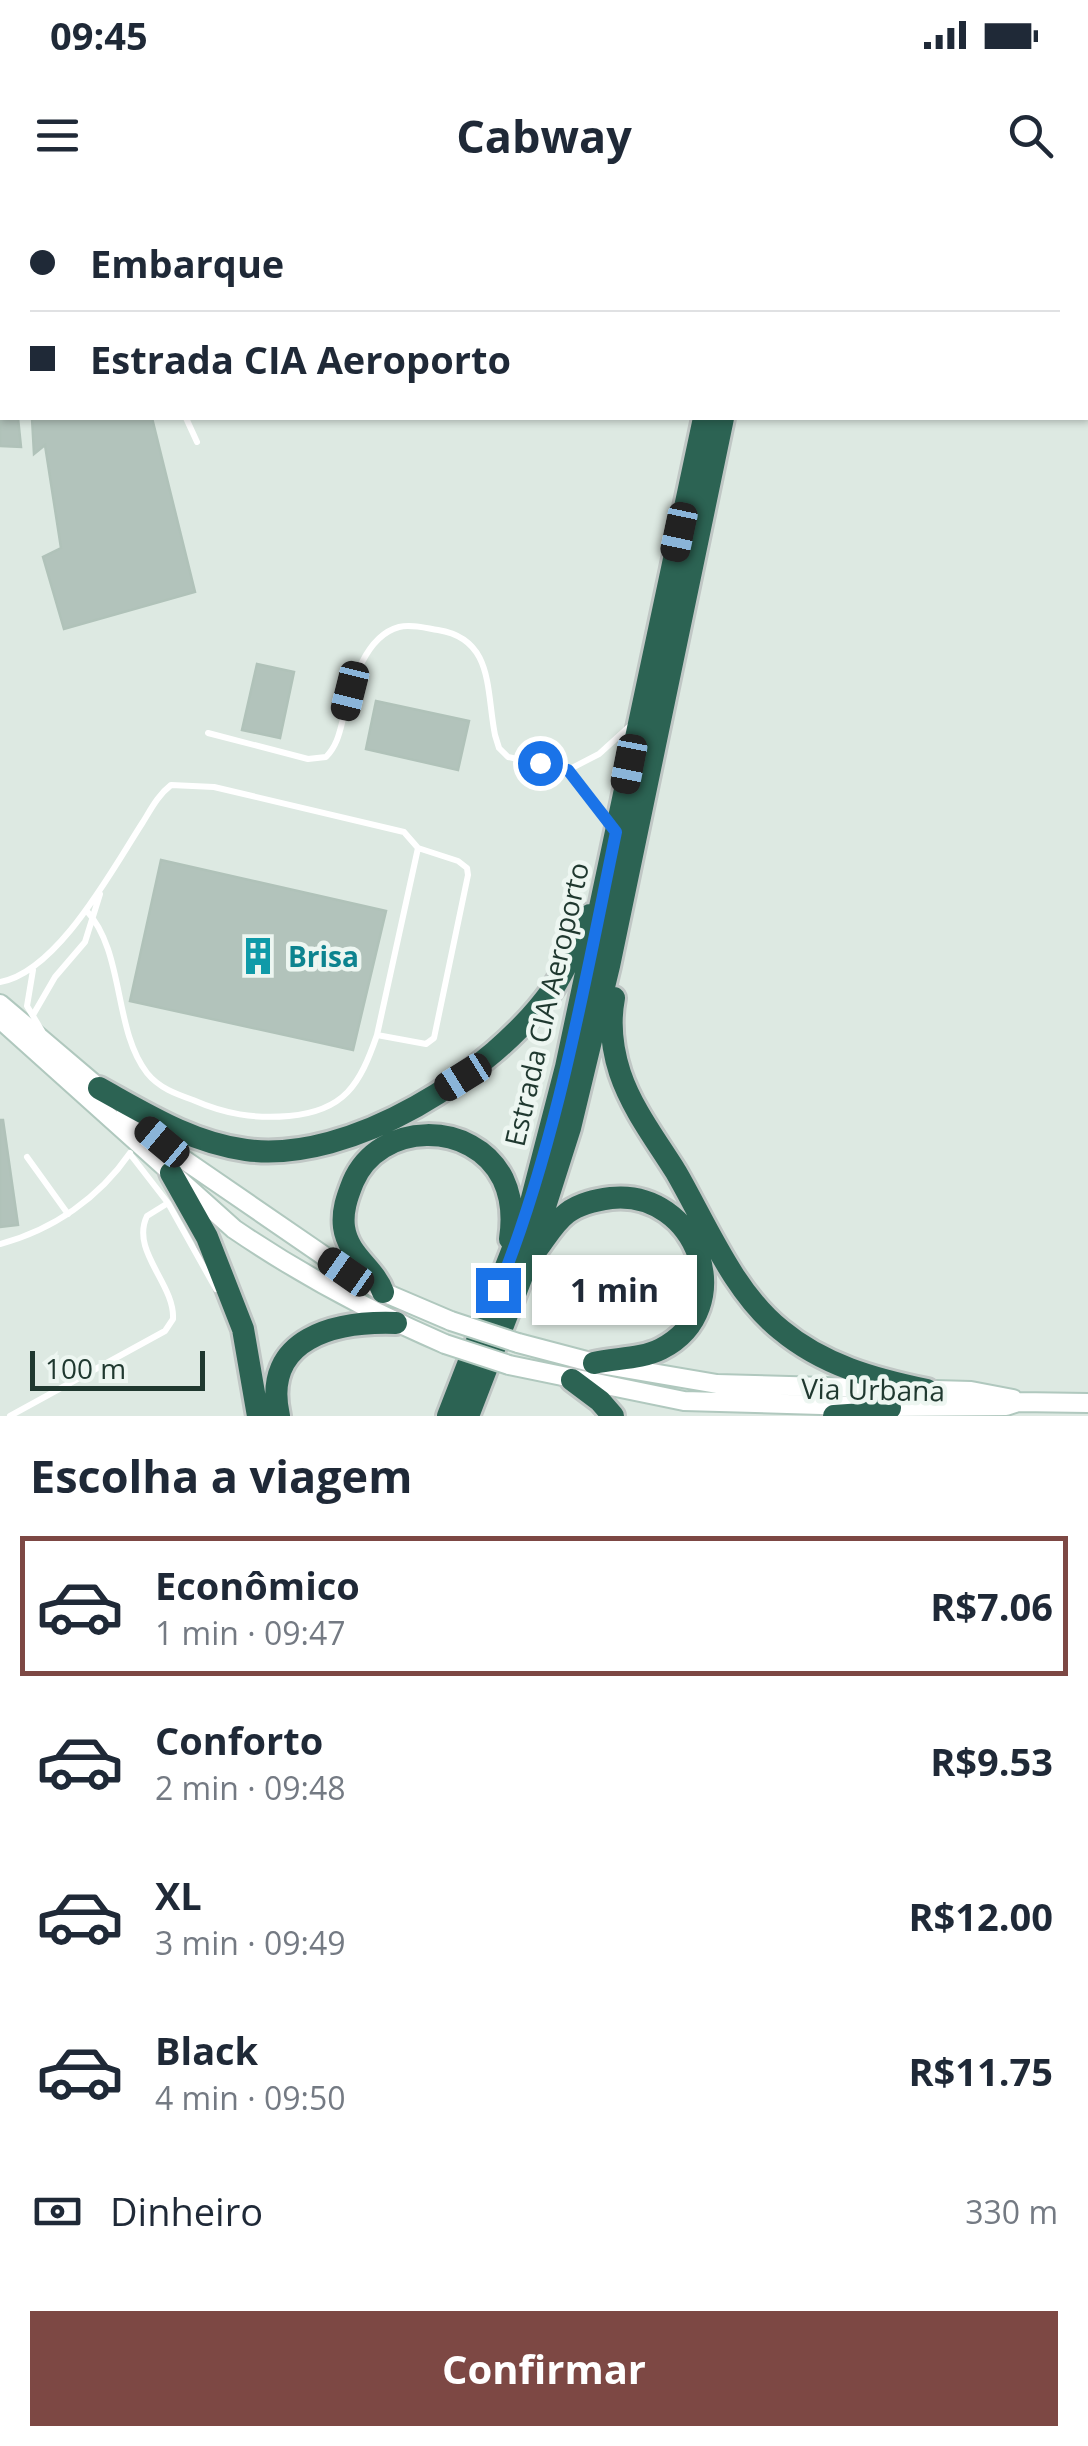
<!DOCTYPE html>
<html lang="pt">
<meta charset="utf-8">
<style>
:root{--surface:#fff;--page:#f6f6f7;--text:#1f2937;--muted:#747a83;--line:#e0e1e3;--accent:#7d4844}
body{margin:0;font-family:"Open Sans",sans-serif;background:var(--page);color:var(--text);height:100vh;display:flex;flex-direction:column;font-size:38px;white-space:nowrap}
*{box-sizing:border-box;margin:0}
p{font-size:32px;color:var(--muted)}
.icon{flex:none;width:55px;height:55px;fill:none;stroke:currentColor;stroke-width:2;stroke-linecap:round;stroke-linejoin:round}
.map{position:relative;height:1216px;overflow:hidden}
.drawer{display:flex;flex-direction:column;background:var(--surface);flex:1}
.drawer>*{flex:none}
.top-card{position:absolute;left:0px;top:0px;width:1090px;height:220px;box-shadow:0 2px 8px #0004;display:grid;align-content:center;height:220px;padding:0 30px;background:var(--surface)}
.scale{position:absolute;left:30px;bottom:25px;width:175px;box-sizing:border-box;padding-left:10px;border:5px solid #1f382f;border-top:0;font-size:28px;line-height:35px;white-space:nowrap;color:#1f382f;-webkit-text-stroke:8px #edf6f1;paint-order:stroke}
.end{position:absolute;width:45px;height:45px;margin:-22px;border:12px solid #1a73e8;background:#fff;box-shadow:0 0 0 5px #fff}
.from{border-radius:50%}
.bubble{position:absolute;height:70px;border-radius:0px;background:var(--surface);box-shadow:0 2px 8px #0004;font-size:32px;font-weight:700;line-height:70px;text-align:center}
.car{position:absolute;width:30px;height:60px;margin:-30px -15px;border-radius:12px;box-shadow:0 0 8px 2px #0007;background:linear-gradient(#222 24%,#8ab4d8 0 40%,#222 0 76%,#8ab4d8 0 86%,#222 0)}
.top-card b{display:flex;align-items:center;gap:35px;height:95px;font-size:38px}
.top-card b+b{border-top:2px solid var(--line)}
.top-card i{width:25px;height:25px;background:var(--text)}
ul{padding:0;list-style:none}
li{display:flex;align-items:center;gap:30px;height:140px;margin:0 20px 15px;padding:0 10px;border:5px solid transparent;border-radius:0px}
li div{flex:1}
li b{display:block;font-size:38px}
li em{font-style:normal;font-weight:700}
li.active{border-color:var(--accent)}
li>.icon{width:90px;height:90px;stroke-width:1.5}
h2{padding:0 30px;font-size:45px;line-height:120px}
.pay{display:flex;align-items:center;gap:25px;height:110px;padding:0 30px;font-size:38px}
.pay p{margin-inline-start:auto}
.button{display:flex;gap:20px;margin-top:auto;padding:20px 30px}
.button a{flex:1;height:115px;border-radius:0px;background:var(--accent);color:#fff;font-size:40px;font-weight:700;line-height:115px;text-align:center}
.status{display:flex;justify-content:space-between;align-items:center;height:70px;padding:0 50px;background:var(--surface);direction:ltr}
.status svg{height:28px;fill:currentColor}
header{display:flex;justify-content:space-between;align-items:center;height:130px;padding:0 30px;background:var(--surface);font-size:45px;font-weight:700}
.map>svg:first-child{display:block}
.building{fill:#b2c3bb;stroke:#b0c2b9;stroke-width:2.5}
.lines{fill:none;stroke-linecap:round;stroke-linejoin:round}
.secondary-casing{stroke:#b0c8be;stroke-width:22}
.highway-casing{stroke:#c0c7c5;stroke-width:28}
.lane{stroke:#fff;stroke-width:6}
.secondary{stroke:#fff;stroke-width:18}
.highway{stroke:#2c6353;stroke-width:22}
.secondary-bridge-casing{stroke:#b0c8be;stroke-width:22;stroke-linecap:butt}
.secondary-bridge{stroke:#fff;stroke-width:18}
.route{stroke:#1a73e8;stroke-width:12}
.labels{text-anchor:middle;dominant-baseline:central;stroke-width:9;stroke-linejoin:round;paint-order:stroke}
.culture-label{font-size:28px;font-weight:bold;fill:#0d838f;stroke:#edf6f1;text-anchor:start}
.street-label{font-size:28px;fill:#1f382f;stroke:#edf6f1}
</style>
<div class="status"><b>09:45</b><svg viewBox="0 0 49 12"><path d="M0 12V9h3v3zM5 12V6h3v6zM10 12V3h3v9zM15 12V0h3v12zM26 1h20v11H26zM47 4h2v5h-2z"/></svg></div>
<header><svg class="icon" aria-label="menu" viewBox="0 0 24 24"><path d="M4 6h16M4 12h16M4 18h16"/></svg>Cabway<svg class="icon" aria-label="search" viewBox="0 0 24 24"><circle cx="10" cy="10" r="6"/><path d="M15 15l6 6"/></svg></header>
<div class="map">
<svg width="1088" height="1216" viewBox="0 0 1088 1216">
<rect width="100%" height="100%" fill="#dde9e2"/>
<path class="building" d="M899 0H1088V90V2H899Z
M0 135H2V218H18L21 247 0 246Z
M32 218H152L195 392 64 429 43 357 61 348 45 245 34 254Z
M257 464 294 472 280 538 242 530Z
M376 501 469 521 458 570 366 549Z
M161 660 386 711 353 850 130 801Z
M0 920H3L18 1025 0 1027Z"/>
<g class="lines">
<g class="secondary-casing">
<path id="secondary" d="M0 804 106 894
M0 819 234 1029C300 1074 371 1112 445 1144
M126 911 180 957 346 1071 383 1092 451 1121
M518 1143 594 1163 717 1184 971 1191 1013 1199
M509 1165 684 1201 855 1206
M881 1207 1006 1206 1018 1202 1088 1203"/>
</g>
<g class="highway-casing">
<path id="highway" d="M749 2 750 0
M768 2 769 0
M614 798C609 824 612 848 620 873 632 909 656 940 676 972 706 1024 734 1093 781 1130 823 1165 874 1179 927 1190
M99 888C146 914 192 943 246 950 351 964 493 873 552 790 567 768 578 739 590 715
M171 973 207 1037 243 1129 258 1216
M538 1048C547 1036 555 1022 567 1013 580 1003 596 1000 611 998 697 989 741 1108 661 1149 641 1159 616 1158 594 1163
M383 1092C374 1067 348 1056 344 1027 342 1011 347 997 353 982 379 921 473 919 503 979 512 998 513 1019 510 1039
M572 1180 600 1201 613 1216
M279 1216C261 1137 337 1121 396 1123
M448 1216 531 1002 566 867 704 218
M468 1216 527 1063 570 928 609 766 723 218
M834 1216 863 1214 890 1208"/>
</g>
<path class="lane" d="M91 0 92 2
M379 0 382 2
M228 2 231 0
M555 2V0
M671 2 672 0
M698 2V0
M861 2V0
M0 91H2
M186 218 197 242
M208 533 308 559 326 557C338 545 340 530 344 515 352 484 365 436 399 427 411 424 425 428 438 430 494 439 486 490 495 535L499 548 508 557 568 570 599 554 631 525
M568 570 613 629
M33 770 27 806 42 831
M0 782C58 772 113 668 143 622 151 609 158 595 171 585L214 587 404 632 418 648 458 661 467 668 468 675 434 838 426 844 377 835C360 884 345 911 289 916 254 919 225 914 193 900 176 894 159 888 147 873 113 829 125 752 86 710
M33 815 55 777 85 742 100 694
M377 835 418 648
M27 957 68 1014
M168 1003 216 1089
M0 1044C53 1030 99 998 130 953
M10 1216 165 1131 173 1119C175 1084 130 1051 147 1016L168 1003 130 954"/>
<use href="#secondary" class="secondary"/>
<use href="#highway" class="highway"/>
<g class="secondary-bridge-casing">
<path id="secondary-bridge" d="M451 1121 518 1143
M445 1144 509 1165"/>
</g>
<use href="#secondary-bridge" class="secondary-bridge"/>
</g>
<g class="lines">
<path class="route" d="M498 1090C557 943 584 786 616 632L568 570 540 563"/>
</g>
<defs>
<g id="building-bare" transform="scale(3)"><path d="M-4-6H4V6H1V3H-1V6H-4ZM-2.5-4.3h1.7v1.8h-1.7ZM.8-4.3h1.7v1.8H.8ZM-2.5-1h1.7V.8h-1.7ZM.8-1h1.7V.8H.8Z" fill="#0f9aa8" stroke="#edf6f1" stroke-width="2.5" paint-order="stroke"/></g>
</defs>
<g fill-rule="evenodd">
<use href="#building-bare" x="258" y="756"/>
</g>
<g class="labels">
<g class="culture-label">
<text x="288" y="756">Brisa</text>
</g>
<g class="street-label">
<text transform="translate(546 804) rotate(-77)">Estrada CIA Aeroporto</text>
<text transform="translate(873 1189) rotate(1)">Via Urbana</text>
</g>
</g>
</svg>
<div class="scale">100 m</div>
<i class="end from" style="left:540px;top:563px"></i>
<i class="end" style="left:498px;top:1090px"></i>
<div class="bubble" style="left:532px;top:1055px;width:165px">1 min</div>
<i class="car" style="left:679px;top:332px;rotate:192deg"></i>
<i class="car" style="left:350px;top:491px;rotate:194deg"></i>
<i class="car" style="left:629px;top:564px;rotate:191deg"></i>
<i class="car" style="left:463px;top:877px;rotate:238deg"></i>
<i class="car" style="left:162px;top:942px;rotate:310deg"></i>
<i class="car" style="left:346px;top:1072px;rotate:305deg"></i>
<div class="top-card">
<b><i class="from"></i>Embarque</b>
<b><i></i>Estrada CIA Aeroporto</b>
</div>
</div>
<section class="drawer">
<h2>Escolha a viagem</h2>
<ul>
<li class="active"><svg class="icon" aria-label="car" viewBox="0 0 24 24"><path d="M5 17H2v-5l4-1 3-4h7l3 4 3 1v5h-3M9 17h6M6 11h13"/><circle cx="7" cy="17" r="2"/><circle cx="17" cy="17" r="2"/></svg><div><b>Econômico</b><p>1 min · 09:47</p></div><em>R$7.06</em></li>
<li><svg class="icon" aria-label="car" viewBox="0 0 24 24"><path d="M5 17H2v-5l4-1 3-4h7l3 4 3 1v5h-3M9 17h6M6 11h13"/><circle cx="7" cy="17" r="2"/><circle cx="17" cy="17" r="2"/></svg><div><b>Conforto</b><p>2 min · 09:48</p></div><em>R$9.53</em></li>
<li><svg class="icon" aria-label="car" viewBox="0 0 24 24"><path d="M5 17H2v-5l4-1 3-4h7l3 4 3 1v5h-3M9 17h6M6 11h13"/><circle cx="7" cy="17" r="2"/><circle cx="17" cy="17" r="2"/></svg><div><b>XL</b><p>3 min · 09:49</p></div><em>R$12.00</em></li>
<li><svg class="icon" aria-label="car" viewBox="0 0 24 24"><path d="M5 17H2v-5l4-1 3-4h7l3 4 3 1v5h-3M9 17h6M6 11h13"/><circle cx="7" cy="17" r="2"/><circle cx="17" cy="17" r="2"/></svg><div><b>Black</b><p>4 min · 09:50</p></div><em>R$11.75</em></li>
</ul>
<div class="pay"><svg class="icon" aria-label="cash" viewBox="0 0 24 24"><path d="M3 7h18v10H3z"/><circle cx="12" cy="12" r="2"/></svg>Dinheiro<p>330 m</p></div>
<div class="button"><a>Confirmar</a></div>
</section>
